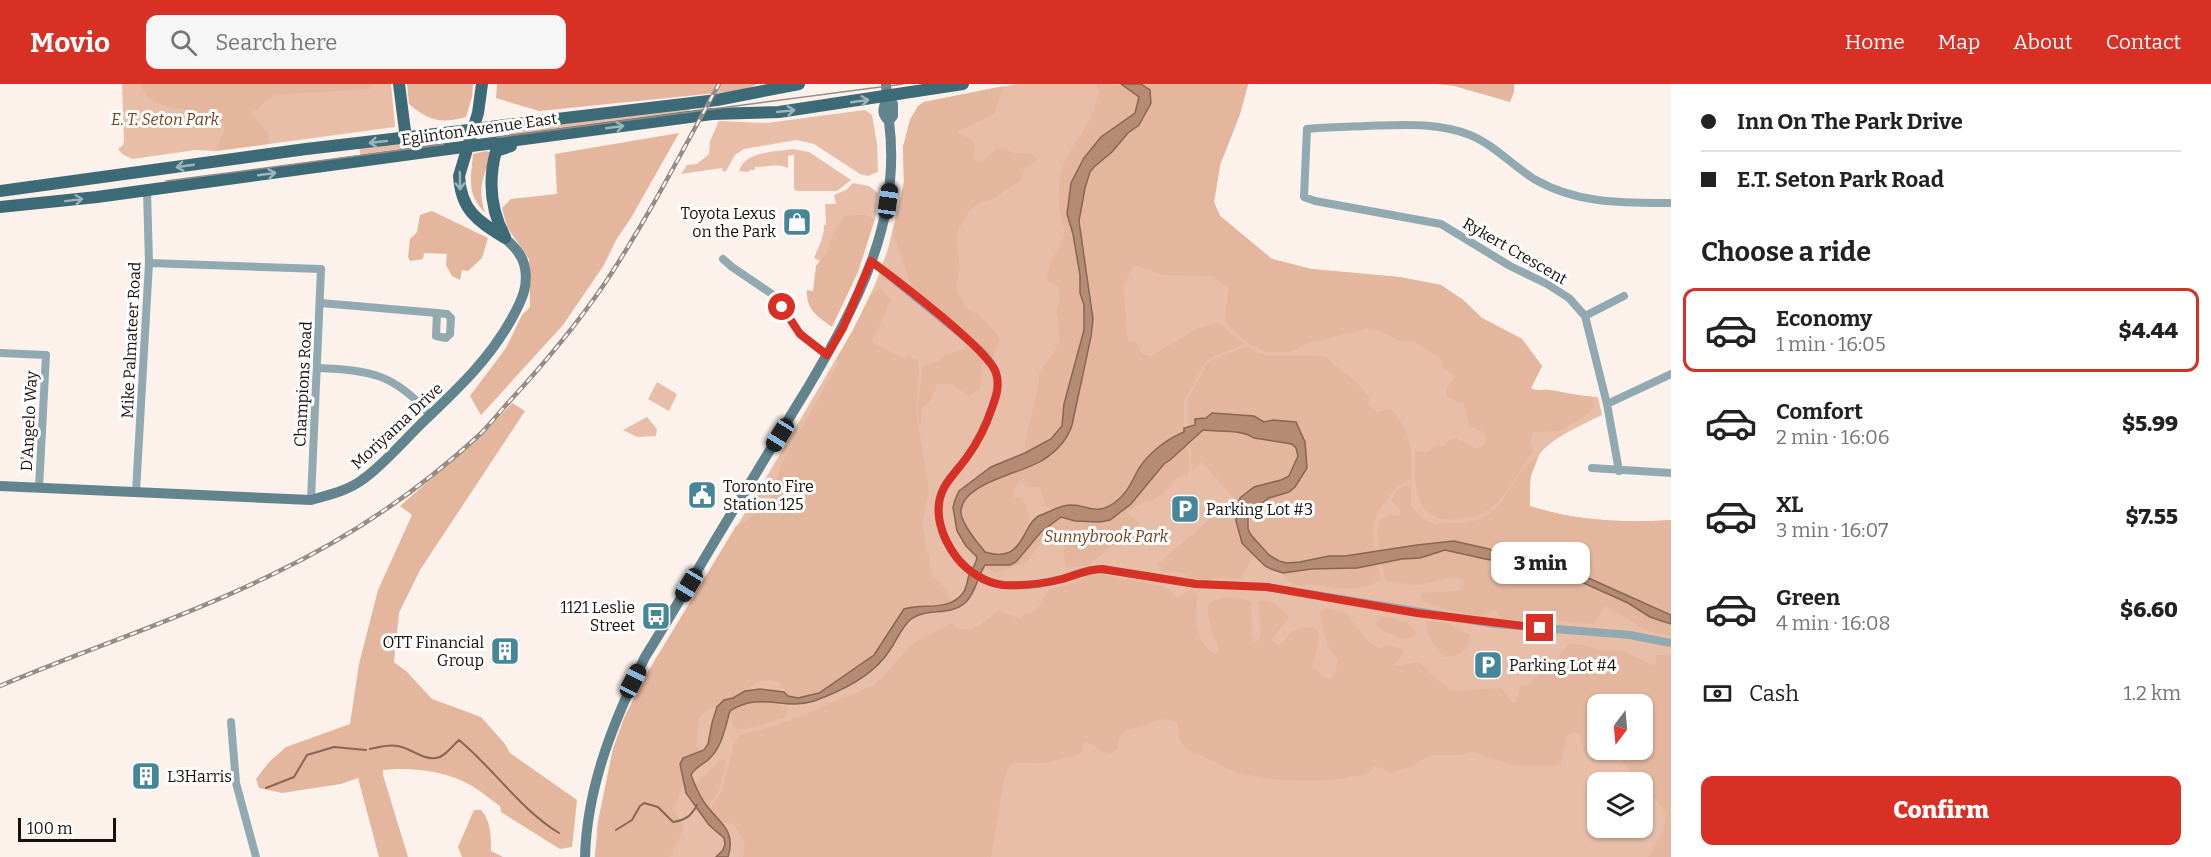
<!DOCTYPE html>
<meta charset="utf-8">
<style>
:root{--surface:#fff;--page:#f6f6f6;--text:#222;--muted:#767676;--line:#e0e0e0;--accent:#d93025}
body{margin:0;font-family:Bitter,serif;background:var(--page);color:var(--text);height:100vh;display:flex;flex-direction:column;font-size:22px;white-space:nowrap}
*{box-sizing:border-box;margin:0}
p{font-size:20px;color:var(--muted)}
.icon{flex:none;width:33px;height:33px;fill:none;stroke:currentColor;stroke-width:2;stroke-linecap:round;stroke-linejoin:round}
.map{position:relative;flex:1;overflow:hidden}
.details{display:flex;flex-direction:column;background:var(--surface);width:540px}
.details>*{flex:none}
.top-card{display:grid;align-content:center;height:132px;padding:0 30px;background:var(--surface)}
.needle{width:39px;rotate:196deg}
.buttons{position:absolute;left:1587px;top:610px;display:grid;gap:12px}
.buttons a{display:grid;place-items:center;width:66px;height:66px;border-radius:12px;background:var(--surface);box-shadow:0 2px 4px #0004;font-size:30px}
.scale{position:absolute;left:18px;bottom:15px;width:98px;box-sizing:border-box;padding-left:6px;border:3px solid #19100b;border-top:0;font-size:16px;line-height:21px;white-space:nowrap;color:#19100b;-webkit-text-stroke:4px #fff;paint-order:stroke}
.end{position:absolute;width:27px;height:27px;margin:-14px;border:8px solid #d93025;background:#fff;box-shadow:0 0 0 3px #fff}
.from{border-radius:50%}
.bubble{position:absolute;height:42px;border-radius:12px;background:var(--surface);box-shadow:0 2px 4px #0004;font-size:20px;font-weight:800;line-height:42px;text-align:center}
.car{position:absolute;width:18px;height:36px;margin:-18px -9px;border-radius:8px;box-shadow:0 0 4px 2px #0007;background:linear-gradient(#222 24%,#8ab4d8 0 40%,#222 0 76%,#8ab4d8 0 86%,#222 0)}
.top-card b{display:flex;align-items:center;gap:21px;height:57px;font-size:22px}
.top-card b+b{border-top:2px solid var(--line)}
.top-card i{width:15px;height:15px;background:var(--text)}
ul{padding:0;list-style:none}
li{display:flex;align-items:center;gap:18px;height:84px;margin:0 12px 9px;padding:0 18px;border:3px solid transparent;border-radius:12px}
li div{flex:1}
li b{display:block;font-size:22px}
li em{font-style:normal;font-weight:800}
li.on{border-color:var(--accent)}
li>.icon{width:54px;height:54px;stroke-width:1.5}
h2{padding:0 30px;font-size:27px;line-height:72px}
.pay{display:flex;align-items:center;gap:15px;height:66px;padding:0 30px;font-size:22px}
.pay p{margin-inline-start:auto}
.action{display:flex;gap:12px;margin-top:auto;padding:12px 30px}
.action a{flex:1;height:69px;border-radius:12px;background:var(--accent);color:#fff;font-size:24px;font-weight:800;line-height:69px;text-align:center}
header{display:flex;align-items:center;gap:36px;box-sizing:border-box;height:84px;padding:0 30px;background:var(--accent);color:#fff}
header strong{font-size:28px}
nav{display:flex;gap:33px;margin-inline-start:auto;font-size:21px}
.search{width:420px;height:54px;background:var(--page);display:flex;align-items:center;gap:15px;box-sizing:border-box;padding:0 21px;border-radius:12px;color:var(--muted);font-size:22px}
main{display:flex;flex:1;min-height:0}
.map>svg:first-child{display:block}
.green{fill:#e8bea8;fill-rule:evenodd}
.forest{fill:#e3b69d}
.water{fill:#b68b73;stroke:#876654;stroke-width:1.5}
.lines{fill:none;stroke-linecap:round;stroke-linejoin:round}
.stream{stroke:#876654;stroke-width:2}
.street{stroke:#91a9b0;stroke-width:8}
.secondary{stroke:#61848e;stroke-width:10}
.primary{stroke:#3d6a77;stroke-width:12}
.tram{stroke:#968c86;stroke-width:1.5}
.rail-casing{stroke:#968c86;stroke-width:4.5}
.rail{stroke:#fff;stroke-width:2;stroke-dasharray:7;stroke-linecap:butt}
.primary-bridge{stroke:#3d6a77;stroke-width:12}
.oneway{stroke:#9eb4bb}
.route{stroke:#d93025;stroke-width:8}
.labels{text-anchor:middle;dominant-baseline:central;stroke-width:6;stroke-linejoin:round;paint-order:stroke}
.park-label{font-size:16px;font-style:italic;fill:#79401d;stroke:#fff}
.street-label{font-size:16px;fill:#19100b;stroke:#fff}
.poi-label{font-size:16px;fill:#19100b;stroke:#fff;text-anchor:start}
</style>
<header>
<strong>Movio</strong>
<div class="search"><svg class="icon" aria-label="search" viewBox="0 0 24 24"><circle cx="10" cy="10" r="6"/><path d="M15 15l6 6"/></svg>Search here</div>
<nav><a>Home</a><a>Map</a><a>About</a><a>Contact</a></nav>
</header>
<main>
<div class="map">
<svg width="1671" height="773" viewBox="0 0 1671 773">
<rect width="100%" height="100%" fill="#fcf1eb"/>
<path class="green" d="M122 0H391L395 43 216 67 196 66 132 75 122 70 118 65 123 61 124 57Z
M1017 0H1248L1240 30 1220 81 1214 118 1220 132 1272 175 1311 185 1399 193 1441 201 1463 216 1482 234 1522 255 1542 282 1531 304C1538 308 1542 305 1549 306 1566 309 1581 312 1598 313L1602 331C1584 340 1551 354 1539 371 1529 386 1530 405 1529 422 1576 437 1623 439 1671 436V773H595L598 738 606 699 613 665 625 632 649 586 754 414 853 246 875 201 888 165 904 98 903 63 910 36 918 22 924 18ZM1598 621H1642V666H1598ZM1598 699H1642V744H1598Z
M689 23 690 29 509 52V46Z
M865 26 872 31 877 60 878 88 868 92 860 90 814 60 796 56 744 65 735 71 726 87 723 88 722 84 681 90 687 81 697 80 709 70 710 57 719 37 767 39Z
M436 55 437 62 361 73 359 64Z
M793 65 809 68 851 96 837 107H797L794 105V71L788 72V84C778 79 767 83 755 83V86H749V88L739 87C745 67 775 68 793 65Z
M853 99 869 102 878 109 875 135 867 131H849L832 152 825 170 820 177 814 174C819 161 824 154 824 141H826L825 120H836L834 111 846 106Z
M657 298 677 310 669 327 648 315Z
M647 333 657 345 656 352 637 353 623 346Z"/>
<path class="forest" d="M140 0H373L370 5 273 11 251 30 269 49 268 60 216 67 225 44 218 39 189 26 168 23 149 15Z
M407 0H473L472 13 466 33C441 40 429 37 409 20Z
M497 0H757L746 6 539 27 496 14Z
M1097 0C1111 0 1134 0 1140 16L1135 29 1101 53 1084 74 1071 99 1067 130 1073 150 1080 191V209L1084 221V246L1064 320 1062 342 1051 355 1025 369V358L1039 299V290L1059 260 1060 254 1056 227 1060 216 1059 204 1056 200 1048 198C1045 178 1060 169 1064 151 1065 143 1063 140 1061 133 1058 123 1058 106 1060 95 1063 73 1079 56 1089 37 1094 27 1096 16 1100 6L1097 5Z
M1141 0H1248L1240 30 1220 81 1214 118 1220 132 1272 175 1311 185 1399 193 1441 201 1463 216 1482 234 1522 255 1542 282 1531 304C1537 308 1542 305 1549 306 1564 308 1577 312 1592 313L1594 322 1589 329 1560 347 1533 348 1530 357 1533 368C1520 386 1509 408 1492 423 1483 431 1469 434 1458 435 1412 440 1415 400 1415 367L1428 368 1436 361 1443 363 1448 357 1456 354 1476 365 1484 361 1486 353 1484 348 1470 343 1464 320 1446 312V305L1456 292 1443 284 1439 271H1435L1413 257 1403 258 1377 246 1366 245 1305 260 1291 268H1267L1249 260 1224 238 1229 204 1212 192 1164 191 1134 181 1123 203 1128 257 1137 259 1142 270 1151 272 1198 244 1219 239 1243 259 1242 261 1210 274 1202 283 1184 317V348L1170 354 1147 373 1123 412 1103 425 1089 426 1067 421 1054 425 1046 422 1039 403H1028L1021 397 1017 399 1012 414 1023 413C1023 422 1029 428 1030 436 1032 460 1005 474 985 468 978 459 962 441 961 429 959 399 1024 389 1043 376 1057 367 1067 357 1072 341 1077 306 1094 270 1093 234 1092 183 1068 140 1090 90 1094 80 1105 75 1112 68 1127 52 1143 39 1151 19Z
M1438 0H1514V8L1510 18 1454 2Z
M1004 2 994 30 957 48 973 57 975 64 974 76 982 78C987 75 991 68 997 65 1004 63 1009 68 1015 69 1024 71 1030 66 1037 75L1030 82 1025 83 1021 96 993 115 978 119 970 126 958 146 957 158 960 187 956 198 957 206 965 223 978 231 1000 254 993 273 913 206 893 149 904 98 903 63 910 36 918 22 924 18Z
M679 49 631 134 616 156 604 181 563 241 481 331 470 312 506 264 522 231 530 223 529 175 507 143 502 124 511 115 557 110 555 70Z
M486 67 493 69C483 93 477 103 485 129 466 109 471 95 473 70Z
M432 127 488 154 482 174 468 187 462 186 460 196 452 192 446 181 447 170 424 169 423 175 410 177 408 173 410 155 417 148 420 131Z
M849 131H867L875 135 858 188 832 243C817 232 806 226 807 206L813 207 816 182 825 170 832 152 844 132Z
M880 205 891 216 871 258 905 275 907 271 917 276 919 286 916 327 929 406 922 439 927 470 930 472C926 500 947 493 950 518L946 521 904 525 880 563 867 577 819 609 798 614 788 612 780 599 770 596 758 597 733 614 724 616 717 623 708 625 699 634 696 660 699 669 683 674 680 680 683 699 679 713 672 725 684 743 670 773H595L598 738 606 699 613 665 625 632 649 586 736 442 744 439 769 419 782 379 839 278 836 276 853 246 871 210Z
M968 262 984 277 981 283 983 291 979 306 969 312 951 300H937L931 316 922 324 920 345 917 326 923 282 939 277 945 271 963 266Z
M1246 263 1265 271 1324 272 1359 301 1370 315 1368 319 1376 328 1391 325C1412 351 1412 362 1411 395L1397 402 1377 430 1373 445 1375 467 1286 479 1269 471 1251 451 1248 445V433L1250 430 1269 414 1289 408 1295 403 1307 384 1298 340 1293 337 1264 338C1249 326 1229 334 1212 329L1195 341 1188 343V315L1206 281 1214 275Z
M512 319 525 327 420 486 399 529 394 578 407 588 432 615 481 633 505 660 510 669 577 716 572 763 560 765 501 728 500 722C491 716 482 708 472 702 447 687 412 683 383 686V691L408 773H379L358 694 341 700 282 709 259 704 256 695 269 678 286 663 350 640 359 580 378 506 412 431 400 422 490 343Z
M1203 346C1219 348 1241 345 1254 354L1292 360 1296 364 1298 372 1289 392 1281 396 1254 403 1240 414 1235 433 1239 454 1254 471 1241 495 1215 494 1212 495V498L1191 496C1184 487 1175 486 1164 489L1160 486 1158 480 1234 414 1202 378 1192 387 1190 358Z
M1187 360 1190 381 1187 392 1184 391C1168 398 1172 401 1162 410 1151 420 1140 416 1127 429L1140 439 1087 482 1068 483 1065 481 1064 461 1056 457 1053 449 1050 447 1027 478 995 489 984 482 989 480 1016 478 1041 448 1061 433 1075 437H1094L1139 411 1146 400 1164 380 1170 376Z
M1539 371 1530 394V422C1576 437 1623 439 1671 436V531L1569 486 1513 469 1501 470 1497 467 1462 458 1417 461 1379 467C1376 445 1374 428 1401 432L1399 423 1391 417 1398 405 1411 400V422L1424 435 1437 441 1441 438C1509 446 1499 400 1539 371Z
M1445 466 1485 475 1533 482 1566 491 1628 519 1650 533 1671 540V552L1644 546 1627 534 1604 522 1595 540 1560 537 1554 529 1540 538 1501 535 1496 526C1489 527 1487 530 1482 531 1470 534 1435 522 1423 517L1421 514 1423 509 1459 507 1463 504 1464 495 1452 493 1419 501 1389 498 1385 496 1382 480 1402 475 1420 474Z
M1377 480 1381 495C1368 505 1351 505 1335 504 1323 503 1312 497 1302 503L1288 497 1283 489 1311 485H1351Z
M1090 491H1103L1162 502 1170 505 1177 515 1189 506 1196 508 1198 512C1194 533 1194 559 1216 570L1219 566C1213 546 1193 513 1227 514 1236 514 1243 514 1251 519L1252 553 1255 558 1259 556C1264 544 1256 531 1259 517 1271 514 1279 523 1288 531V535L1271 555 1277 561C1286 559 1287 549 1295 546 1332 534 1316 564 1312 583L1325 594 1330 595 1335 591 1338 575C1326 565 1323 545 1320 529L1326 524 1345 528C1357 541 1363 557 1380 565L1386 561 1403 565 1404 569 1395 580 1397 582 1419 578 1442 600 1452 607 1501 604 1513 619 1515 618 1521 602H1526L1549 583 1562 576 1559 571 1569 560 1584 561 1601 566H1621L1652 581 1656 580V571H1671V773H1648L1663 749 1666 728 1623 678V666H1642V621H1598V666H1604C1597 672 1592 673 1584 670L1580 651 1574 648 1567 652 1561 680 1552 682H1516L1472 668 1461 671H1431L1412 682 1389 689 1384 684 1373 683 1369 689C1330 700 1268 699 1230 686 1224 684 1219 679 1213 677 1192 667 1179 669 1178 641L1174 637 1163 635 1125 647 1119 655 1118 664 1113 669 1100 667 1094 661 1086 658 1083 661 1081 669C1068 674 1054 678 1039 679 1029 679 1021 678 1010 680L1004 694 991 773H743L745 758 739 748 733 740 722 738 710 725 723 705 734 659 740 651 781 640 872 602 887 588 912 560 953 539V544L972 546 999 527 1020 535 1023 531 1036 527 1050 505 1075 499Z
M1379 533C1392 533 1410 536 1417 549 1410 562 1386 549 1377 542L1376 538Z
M1427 537 1446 539 1470 551C1469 568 1460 572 1443 573 1437 563 1423 549 1427 537Z
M760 616 788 624 785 633 766 640 738 646 733 641 730 627 744 619Z
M721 676H726L719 706 708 722 696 700Z
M474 726H481C491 737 491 752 491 767L503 773H462L458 763Z"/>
<path class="water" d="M1121 0H1141L1150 6 1151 19 1139 41 1128 49 1112 68 1094 83 1090 88 1085 104 1079 137 1093 235 1091 253 1072 341C1067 357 1057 367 1043 376 1024 389 959 399 961 429 962 441 978 459 985 468 1026 481 1021 438 1041 431 1050 428 1059 421 1071 421 1089 421 1095 432 1114 419 1127 410 1131 399 1138 386 1148 369 1167 355 1184 348V344L1195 341V335L1206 334 1212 329 1254 332 1264 338 1273 336 1296 338 1305 358 1307 384 1295 403 1289 408 1269 414 1252 427 1248 433V445L1251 451 1269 471 1279 477 1287 479 1300 478 1329 472H1345L1417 461 1454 457 1489 465 1501 470 1517 467 1528 471 1575 488 1671 531V540L1650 533 1628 519 1566 491 1533 482 1485 475 1445 466 1420 474 1402 475 1357 484 1311 485 1283 489 1271 485 1265 482 1242 459 1236 437 1237 423 1240 414 1254 403 1281 396 1289 392 1298 372 1296 364 1292 360 1254 354C1241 345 1219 348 1203 346L1170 376 1164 380 1131 420 1110 436 1100 438 1075 437 1061 433 1041 448 1016 478 1010 481H985C977 493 976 508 966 518 951 533 925 523 910 536 900 545 894 563 884 574 867 595 839 608 814 617 783 627 760 607 730 627 725 644 722 663 709 675 703 681 695 683 691 691 694 699 699 710 704 718 717 738 737 744 728 773H716L723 766 725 760 724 754 709 741 686 709 680 680 683 674 704 666 708 660 712 639 717 623 724 616 733 614 745 607 760 605 784 608 788 612 798 614 819 609 874 571 904 525C923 519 949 528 963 509 967 504 967 497 969 491 972 484 976 481 977 473L966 462 957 447 953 423 955 416 959 407 991 383 1025 369 1051 355 1062 342 1064 320 1084 246V221L1080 209V191L1073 150 1067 130 1071 99 1084 74 1101 53 1135 29 1139 13Z"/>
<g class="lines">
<path class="stream" d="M370 665C379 663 388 660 398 662 410 664 423 676 436 674 445 673 452 662 459 656 494 685 520 725 559 749
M266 704 294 693 307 671 334 663 366 666
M616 746 632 736 640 722 644 719 658 723 673 738C686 736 691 732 697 721"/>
<path class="street" d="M723 175 732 183 775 212 800 250 827 271
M871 177 973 260C981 267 989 274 994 284 1001 297 997 310 992 323 986 341 978 357 968 372 960 383 949 393 943 405 933 427 941 452 954 470 965 484 980 497 998 500 1018 504 1042 500 1062 495 1075 491 1087 485 1102 485L1196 500 1267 503 1495 540 1630 551 1671 559
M149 179 321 185 311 416
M321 219 437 229 436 252 446 254 450 250 451 234 447 230 437 229
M1585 232 1624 212
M0 269 46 271 39 404
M318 284C370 286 395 290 430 331
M1607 320 1671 290
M1592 384 1671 389
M1619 387 1607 320 1585 232 1569 214 1547 200 1510 182 1441 140 1315 117 1304 113 1307 45C1327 43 1347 43 1366 42 1401 41 1437 38 1470 51 1494 61 1512 81 1534 95 1577 120 1623 119 1671 119
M136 408 149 179 147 106
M231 638 236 699 256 773"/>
<path class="secondary" d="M887 11 893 20V32L889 37
M0 402 311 416C328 411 347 407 362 396 381 383 402 359 418 343 454 308 486 280 511 236 521 218 530 201 524 180 521 169 513 162 505 154
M585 773C587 702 614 636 645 573 677 522 707 469 739 417 762 380 784 342 807 305 857 220 902 138 889 37 879 28 885 22 887 11 887 8 886 4 886 0"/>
<path class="primary" d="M399 0 406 55
M482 0 478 29 459 92C461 127 478 137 505 154
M498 42 717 16 799 0
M494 59 712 30 779 28 963 0
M0 107 306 65 461 47
M0 123 97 113 448 65
M505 153C490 125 488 97 496 67L511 62"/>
<path class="tram" d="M166 97 903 0"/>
<g class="rail-casing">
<path id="rail" d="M0 602C90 564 183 534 271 491 345 456 417 408 477 353 488 343 497 331 507 320 542 282 576 242 605 199 647 136 682 67 719 0"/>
</g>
<use href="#rail" class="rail"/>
<path class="primary-bridge" d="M461 47 498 42
M448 65 494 59"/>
</g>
<defs><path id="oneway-shaft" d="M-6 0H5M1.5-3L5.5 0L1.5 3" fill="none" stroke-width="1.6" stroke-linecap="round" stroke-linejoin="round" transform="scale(1.5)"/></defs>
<g class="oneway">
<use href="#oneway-shaft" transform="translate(860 17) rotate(-8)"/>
<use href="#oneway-shaft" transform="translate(786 27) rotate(-6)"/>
<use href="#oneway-shaft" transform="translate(615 43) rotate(-8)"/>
<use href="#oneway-shaft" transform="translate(378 58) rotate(174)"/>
<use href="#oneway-shaft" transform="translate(185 82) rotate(172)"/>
<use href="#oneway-shaft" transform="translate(267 90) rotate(-8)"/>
<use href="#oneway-shaft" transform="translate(460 97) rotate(89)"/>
<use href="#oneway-shaft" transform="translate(74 116) rotate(-7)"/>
</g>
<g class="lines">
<path class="route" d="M782 223 800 250 827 271 843 244 871 177C895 195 989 266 996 289 1000 302 996 313 992 324 986 342 978 358 967 373 960 383 951 392 945 402 931 426 942 454 957 474 968 488 986 499 1003 501 1023 502 1043 500 1062 495 1076 491 1088 485 1102 485L1196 500 1267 503 1417 529 1540 544"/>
</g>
<defs>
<g id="shop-square" transform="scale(1.5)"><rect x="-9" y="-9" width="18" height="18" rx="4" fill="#458799" stroke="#fff"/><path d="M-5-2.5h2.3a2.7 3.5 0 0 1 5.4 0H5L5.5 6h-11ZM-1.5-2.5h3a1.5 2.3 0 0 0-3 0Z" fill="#fff"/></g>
<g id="civic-square" transform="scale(1.5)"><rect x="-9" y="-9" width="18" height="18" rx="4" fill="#458799" stroke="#fff"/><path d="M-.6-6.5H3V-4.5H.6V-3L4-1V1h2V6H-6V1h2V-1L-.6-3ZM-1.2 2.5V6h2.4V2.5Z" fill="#fff"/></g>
<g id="parking-square" transform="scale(1.5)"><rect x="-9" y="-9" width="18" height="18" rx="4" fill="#458799" stroke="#fff"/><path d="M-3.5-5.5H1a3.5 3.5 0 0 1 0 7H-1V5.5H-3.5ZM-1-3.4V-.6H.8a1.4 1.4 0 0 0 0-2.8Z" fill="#fff"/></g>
<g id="bus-square" transform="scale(1.5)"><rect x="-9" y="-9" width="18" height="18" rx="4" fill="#458799" stroke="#fff"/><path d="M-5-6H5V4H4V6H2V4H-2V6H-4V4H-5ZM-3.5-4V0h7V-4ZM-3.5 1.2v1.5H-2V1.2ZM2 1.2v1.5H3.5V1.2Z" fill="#fff"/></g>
<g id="building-square" transform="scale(1.5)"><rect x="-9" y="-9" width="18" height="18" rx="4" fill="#458799" stroke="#fff"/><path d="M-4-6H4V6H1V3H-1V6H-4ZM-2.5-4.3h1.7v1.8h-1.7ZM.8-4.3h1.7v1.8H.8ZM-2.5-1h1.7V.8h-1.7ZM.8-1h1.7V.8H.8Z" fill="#fff"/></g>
</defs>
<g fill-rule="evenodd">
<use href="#shop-square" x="797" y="138"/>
<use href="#civic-square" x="702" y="411"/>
<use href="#parking-square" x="1185" y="425"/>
<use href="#bus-square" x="656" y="532"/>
<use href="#building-square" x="505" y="567"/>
<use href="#parking-square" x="1488" y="581"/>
<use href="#building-square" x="146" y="692"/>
</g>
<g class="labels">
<g class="park-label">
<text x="165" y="35">E. T. Seton Park</text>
<text x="1106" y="452">Sunnybrook Park</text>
</g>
<g class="street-label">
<text transform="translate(479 45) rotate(-8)">Eglinton Avenue East</text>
<text transform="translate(1515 167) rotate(30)">Rykert Crescent</text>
<text transform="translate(131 256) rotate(-87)">Mike Palmateer Road</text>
<text transform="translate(303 300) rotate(-87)">Champions Road</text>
<text transform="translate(29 337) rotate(-87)">D'Angelo Way</text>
<text transform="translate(397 342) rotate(-43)">Moriyama Drive</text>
</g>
<g class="poi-label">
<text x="776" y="129" text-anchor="end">Toyota Lexus<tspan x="776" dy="18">on the Park</tspan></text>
<text x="723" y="402">Toronto Fire<tspan x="723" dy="18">Station 125</tspan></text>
<text x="1206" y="425">Parking Lot #3</text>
<text x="635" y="523" text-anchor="end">1121 Leslie<tspan x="635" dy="18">Street</tspan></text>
<text x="484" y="558" text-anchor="end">OTT Financial<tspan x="484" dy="18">Group</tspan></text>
<text x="1509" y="581">Parking Lot #4</text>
<text x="167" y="692">L3Harris</text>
</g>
</g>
</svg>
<div class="buttons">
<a><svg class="needle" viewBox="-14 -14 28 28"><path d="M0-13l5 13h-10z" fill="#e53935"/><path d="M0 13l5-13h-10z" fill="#767676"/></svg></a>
<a><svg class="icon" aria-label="layers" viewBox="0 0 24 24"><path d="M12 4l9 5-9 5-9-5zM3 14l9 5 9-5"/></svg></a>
</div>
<div class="scale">100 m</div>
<i class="end from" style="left:782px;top:223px"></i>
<i class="end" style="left:1540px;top:544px"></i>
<div class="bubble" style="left:1491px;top:458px;width:99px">3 min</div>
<i class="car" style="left:888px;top:117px;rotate:8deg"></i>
<i class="car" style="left:780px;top:351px;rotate:212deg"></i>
<i class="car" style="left:689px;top:501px;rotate:211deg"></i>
<i class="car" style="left:633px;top:597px;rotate:27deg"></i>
</div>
<section class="details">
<div class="top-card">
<b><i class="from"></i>Inn On The Park Drive</b>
<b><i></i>E.T. Seton Park Road</b>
</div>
<h2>Choose a ride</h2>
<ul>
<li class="on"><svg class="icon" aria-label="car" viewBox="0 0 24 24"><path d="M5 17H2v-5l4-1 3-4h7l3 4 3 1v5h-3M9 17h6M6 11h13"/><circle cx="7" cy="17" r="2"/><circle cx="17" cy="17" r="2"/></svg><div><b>Economy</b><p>1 min · 16:05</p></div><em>$4.44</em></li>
<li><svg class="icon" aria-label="car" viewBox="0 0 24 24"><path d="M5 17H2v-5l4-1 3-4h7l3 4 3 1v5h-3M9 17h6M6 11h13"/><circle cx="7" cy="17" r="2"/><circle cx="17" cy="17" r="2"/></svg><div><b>Comfort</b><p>2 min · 16:06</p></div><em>$5.99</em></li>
<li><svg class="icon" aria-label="car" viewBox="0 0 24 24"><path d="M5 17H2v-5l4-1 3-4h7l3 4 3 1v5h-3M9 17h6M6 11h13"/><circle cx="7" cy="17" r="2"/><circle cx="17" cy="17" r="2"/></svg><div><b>XL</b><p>3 min · 16:07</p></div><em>$7.55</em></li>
<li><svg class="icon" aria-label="car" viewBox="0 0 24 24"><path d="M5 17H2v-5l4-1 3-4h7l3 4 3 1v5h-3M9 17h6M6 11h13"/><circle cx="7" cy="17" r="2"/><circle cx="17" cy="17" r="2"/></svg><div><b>Green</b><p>4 min · 16:08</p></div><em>$6.60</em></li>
</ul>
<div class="pay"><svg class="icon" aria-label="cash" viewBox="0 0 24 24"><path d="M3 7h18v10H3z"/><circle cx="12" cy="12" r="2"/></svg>Cash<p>1.2 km</p></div>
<div class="action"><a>Confirm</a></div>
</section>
</main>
